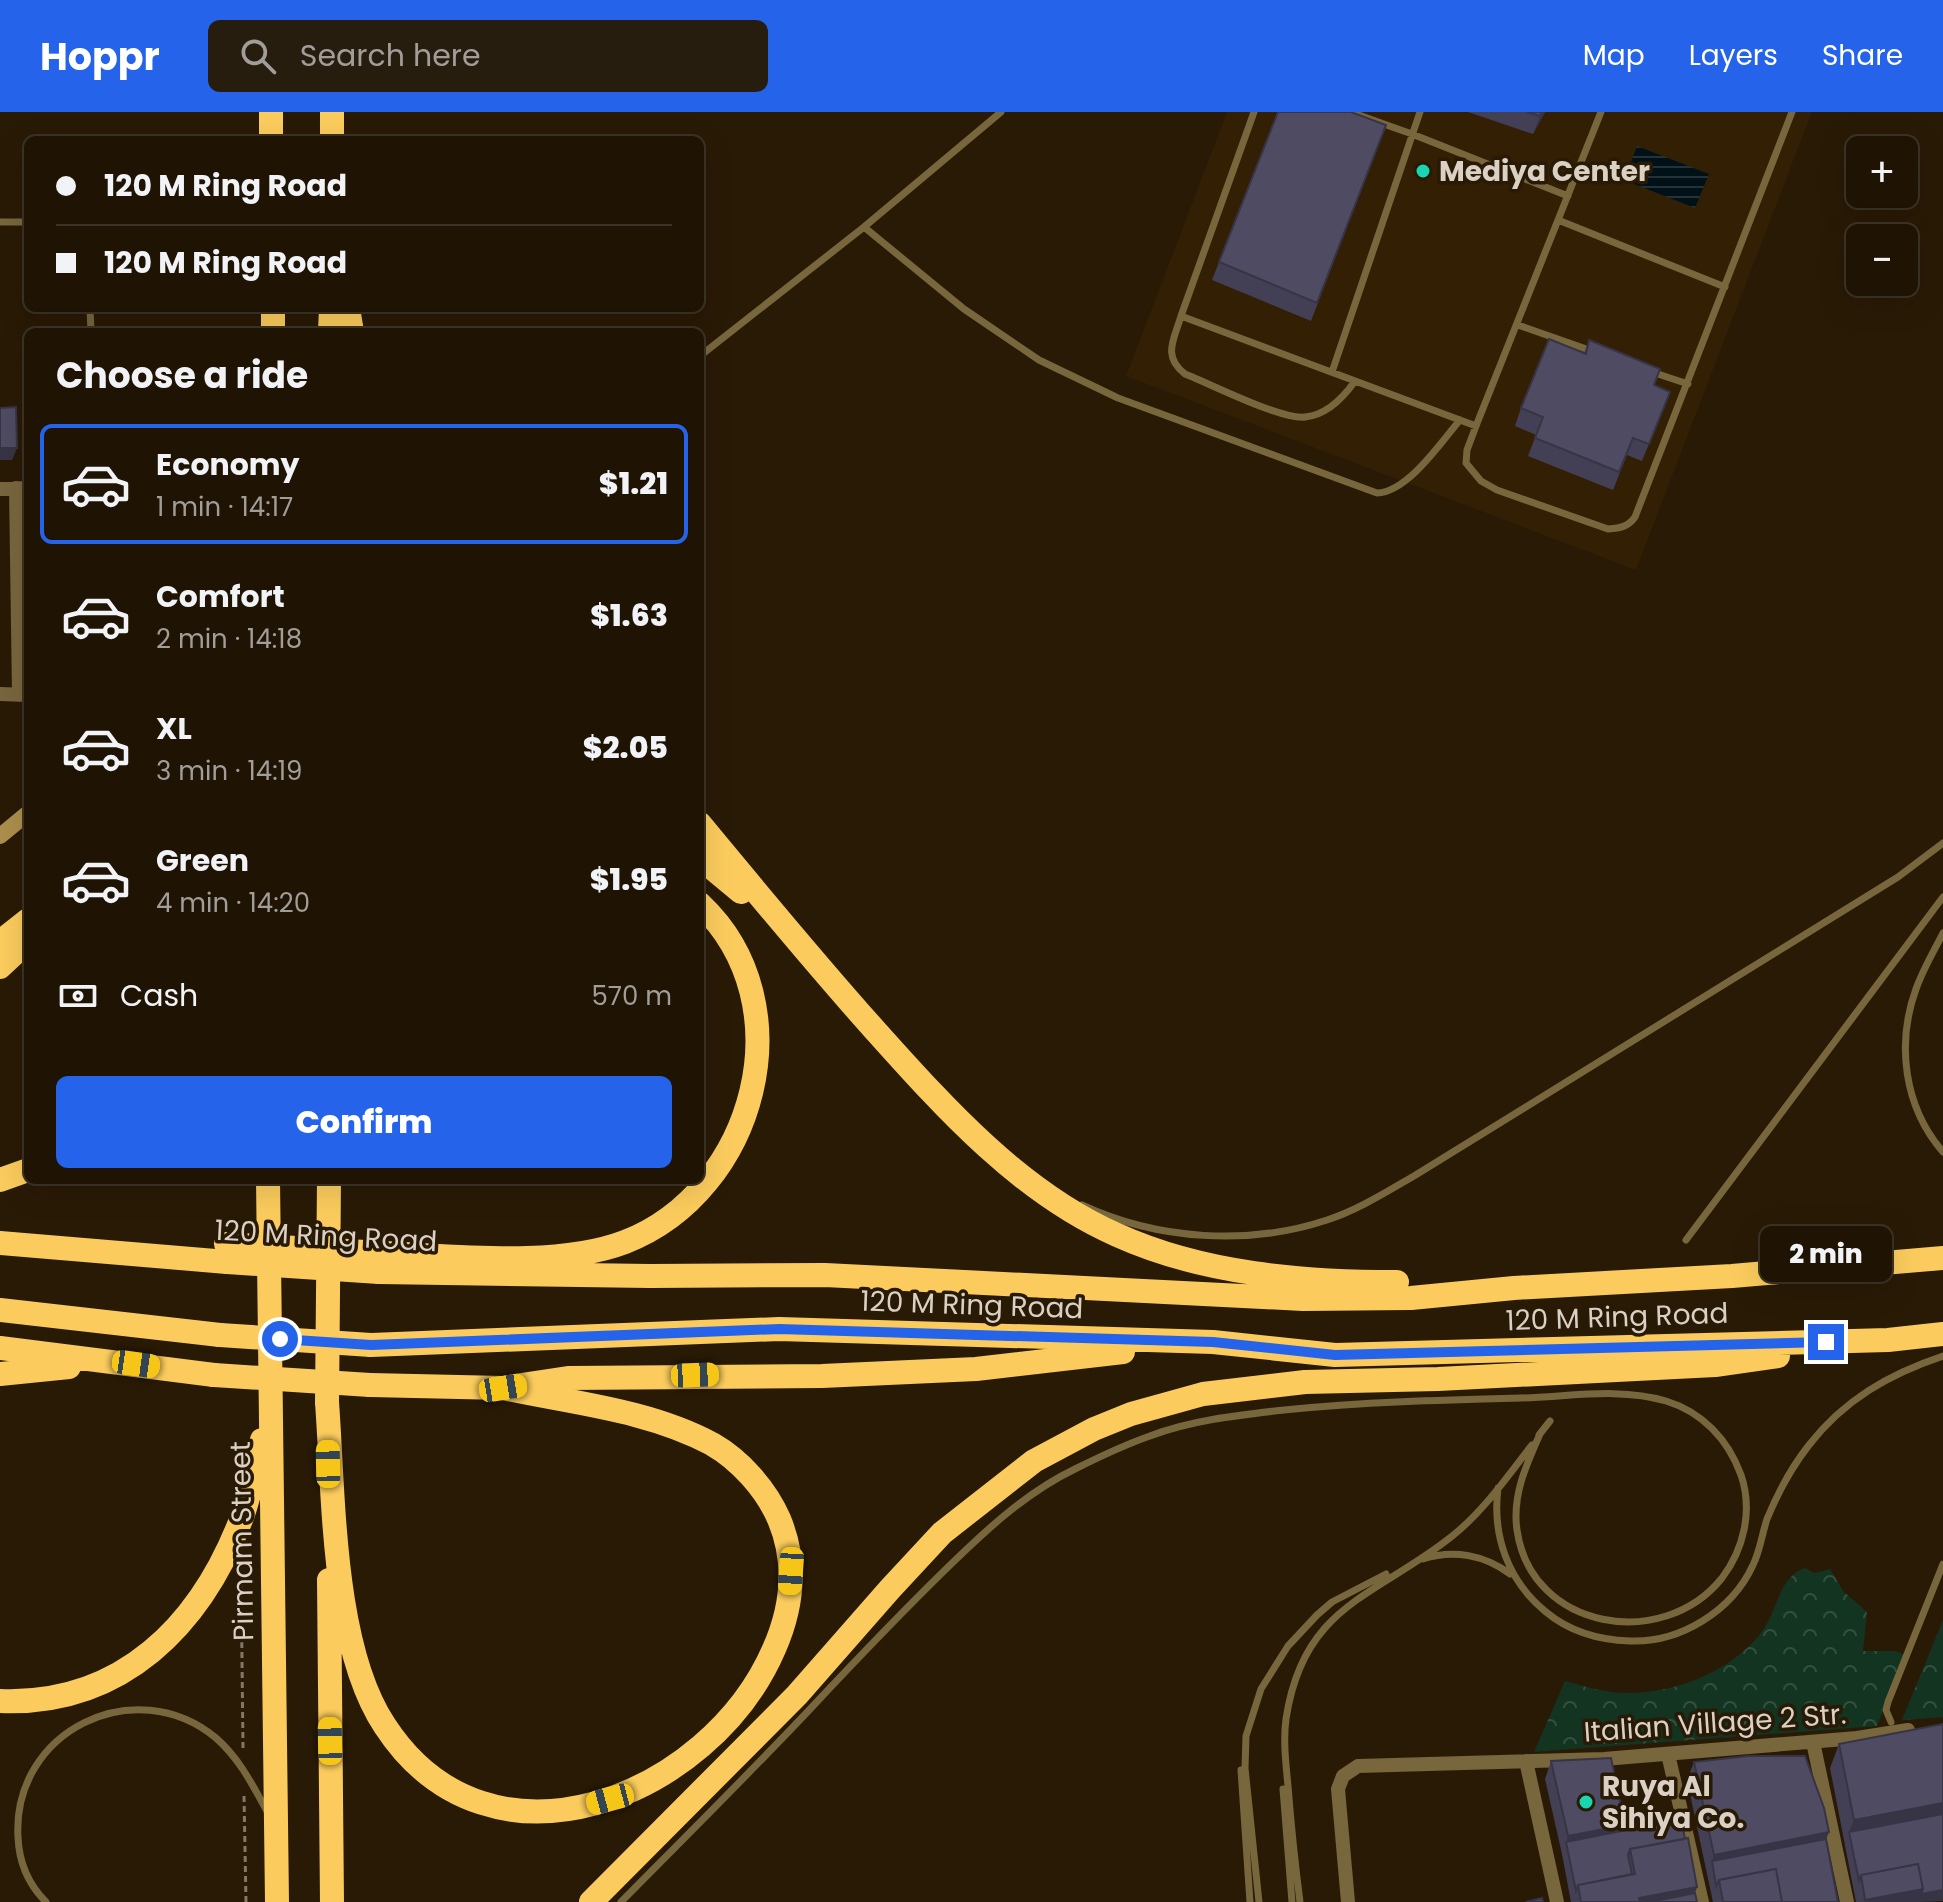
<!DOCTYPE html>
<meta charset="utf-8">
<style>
:root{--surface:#1f1404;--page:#271d0e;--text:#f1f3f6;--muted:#a19e9a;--line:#3c3326;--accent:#2563eb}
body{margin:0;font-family:Poppins,sans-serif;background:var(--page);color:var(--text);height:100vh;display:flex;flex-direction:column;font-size:30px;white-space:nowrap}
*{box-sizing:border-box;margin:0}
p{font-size:26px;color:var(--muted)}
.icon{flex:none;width:44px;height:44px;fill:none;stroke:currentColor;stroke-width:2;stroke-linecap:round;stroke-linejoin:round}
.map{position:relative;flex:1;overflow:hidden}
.details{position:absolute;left:24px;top:216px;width:680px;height:856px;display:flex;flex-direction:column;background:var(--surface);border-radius:12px;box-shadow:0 8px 32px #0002,0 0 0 2px var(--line)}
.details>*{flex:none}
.hud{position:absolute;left:24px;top:24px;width:680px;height:176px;border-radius:12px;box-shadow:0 8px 32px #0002,0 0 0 2px var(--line);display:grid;align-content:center;height:176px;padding:0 32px;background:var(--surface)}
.buttons{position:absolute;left:1846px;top:24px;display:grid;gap:16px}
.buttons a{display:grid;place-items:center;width:72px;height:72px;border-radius:12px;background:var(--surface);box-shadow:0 8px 32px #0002,0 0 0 2px var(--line);font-size:40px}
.end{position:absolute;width:36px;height:36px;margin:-18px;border:10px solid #2563eb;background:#fff;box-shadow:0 0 0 4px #fff}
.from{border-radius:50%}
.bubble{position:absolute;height:56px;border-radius:12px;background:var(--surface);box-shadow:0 8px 32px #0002,0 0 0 2px var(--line);font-size:26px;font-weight:800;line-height:56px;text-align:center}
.car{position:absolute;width:24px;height:48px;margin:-24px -12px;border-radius:10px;box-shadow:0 0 6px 2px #0007;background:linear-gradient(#f5c518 24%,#345 0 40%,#f5c518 0 76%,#345 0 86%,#f5c518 0)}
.hud b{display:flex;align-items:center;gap:28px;height:76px;font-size:30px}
.hud b+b{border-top:2px solid var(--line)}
.hud i{width:20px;height:20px;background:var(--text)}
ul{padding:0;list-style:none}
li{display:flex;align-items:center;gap:24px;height:120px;margin:0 16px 12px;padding:0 16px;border:4px solid transparent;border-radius:12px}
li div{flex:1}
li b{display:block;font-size:30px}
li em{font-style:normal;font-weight:800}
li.active{border-color:var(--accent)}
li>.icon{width:72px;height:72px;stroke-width:1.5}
h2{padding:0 32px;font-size:36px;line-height:96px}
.pay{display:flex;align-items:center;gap:20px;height:88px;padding:0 32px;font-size:30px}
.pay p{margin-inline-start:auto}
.cta{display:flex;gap:16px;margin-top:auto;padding:16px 32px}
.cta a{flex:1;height:92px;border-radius:12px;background:var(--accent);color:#fff;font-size:32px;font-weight:800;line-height:92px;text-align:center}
header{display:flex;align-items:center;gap:48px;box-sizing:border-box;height:112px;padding:0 40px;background:var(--accent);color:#fff}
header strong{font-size:38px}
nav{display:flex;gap:44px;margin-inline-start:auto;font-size:28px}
.search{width:560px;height:72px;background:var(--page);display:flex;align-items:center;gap:20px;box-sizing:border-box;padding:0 28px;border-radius:12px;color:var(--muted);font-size:30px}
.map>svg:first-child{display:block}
.built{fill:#321f04}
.park{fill:url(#park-crowns)}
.water{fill:url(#water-rules)}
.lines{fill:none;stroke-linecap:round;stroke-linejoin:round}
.path{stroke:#837767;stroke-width:3;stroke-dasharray:6 4;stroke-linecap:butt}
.lane{stroke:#78663d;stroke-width:7}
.street{stroke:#78663d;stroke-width:14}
.secondary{stroke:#ad8f4c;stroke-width:16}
.highway{stroke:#fbcc5d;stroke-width:24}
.highway-bridge{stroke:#fbcc5d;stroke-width:24}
.wall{fill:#434055}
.shaded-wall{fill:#373445}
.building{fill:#4e4b63;stroke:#373445;stroke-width:2}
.route{stroke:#2563eb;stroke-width:10}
.poi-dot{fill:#19d5b2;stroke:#291a06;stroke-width:3}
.labels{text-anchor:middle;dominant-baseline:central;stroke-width:7;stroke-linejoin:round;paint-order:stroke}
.poi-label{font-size:28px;font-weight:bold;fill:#dad0c4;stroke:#291a06;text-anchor:start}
.street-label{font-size:28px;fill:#dad0c4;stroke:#291a06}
</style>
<header>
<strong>Hoppr</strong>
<div class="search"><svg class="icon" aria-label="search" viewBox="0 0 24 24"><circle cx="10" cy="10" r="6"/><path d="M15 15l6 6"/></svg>Search here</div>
<nav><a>Map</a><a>Layers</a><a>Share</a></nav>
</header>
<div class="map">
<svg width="1943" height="1790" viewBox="0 0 1943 1790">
<defs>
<pattern id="park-crowns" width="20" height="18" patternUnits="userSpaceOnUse" patternTransform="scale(2)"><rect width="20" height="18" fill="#123421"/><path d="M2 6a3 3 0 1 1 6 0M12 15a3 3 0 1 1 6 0" fill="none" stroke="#345040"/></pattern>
<pattern id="water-rules" width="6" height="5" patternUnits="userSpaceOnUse" patternTransform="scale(2)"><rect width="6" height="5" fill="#001218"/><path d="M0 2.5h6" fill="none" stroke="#253338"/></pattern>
</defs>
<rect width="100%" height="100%" fill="#291a06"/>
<path class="built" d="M1227 0H1812L1636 458 1126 264Z"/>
<path class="park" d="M1805 1456 1814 1461 1830 1457 1844 1480 1867 1500 1863 1539H1895L1905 1543 1877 1614 1534 1640 1565 1569C1584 1574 1605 1581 1625 1581 1675 1582 1737 1558 1765 1515 1778 1495 1780 1464 1805 1456Z
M1943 1508V1605L1902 1608Z"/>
<path class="water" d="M1637 34 1709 62 1695 96 1624 68Z"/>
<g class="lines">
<path class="path" d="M241 1460 243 1636
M244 1684 246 1790"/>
<path class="lane" d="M1254 0 1181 204 1476 314
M1350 0 1412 22 1568 84
M1601 0 1476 314 1467 338 1466 351 1481 369 1497 378 1608 417C1620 416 1628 415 1635 405L1792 0
M1558 108 1725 175
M0 110H28
M864 115 964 197 1039 248 1118 286 1377 381C1408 380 1441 330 1460 308
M90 196 91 220
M1181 204C1174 228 1162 244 1185 262 1211 272 1281 308 1305 305 1327 303 1343 286 1355 269
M1518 213 1592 239
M700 244 864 115 1001 0
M1332 260 1420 0
M1652 260 1688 272
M1943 821C1934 839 1923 857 1916 877 1896 932 1904 995 1943 1040
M1082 1093C1157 1128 1249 1134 1327 1108 1358 1098 1386 1080 1414 1064L1898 765 1943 731
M1686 1128 1943 785
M1539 1323 1550 1309
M1498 1376C1492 1424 1508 1469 1546 1500 1570 1520 1599 1528 1630 1529 1680 1531 1732 1499 1753 1453 1760 1439 1762 1422 1767 1407 1778 1380 1791 1356 1809 1333 1844 1288 1889 1262 1943 1244
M1423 1447C1453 1437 1485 1443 1510 1462
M1891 1610 1886 1598 1888 1590 1943 1452
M1241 1658 1250 1790
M1283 1677 1292 1790
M46 1790C28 1772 19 1750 18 1725 12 1619 135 1559 216 1626 240 1647 253 1674 268 1701
M621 1790C685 1725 750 1661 812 1595 856 1548 900 1502 946 1457 984 1420 1025 1381 1075 1357 1099 1345 1124 1333 1150 1324 1192 1308 1240 1303 1284 1298 1363 1290 1441 1288 1521 1286 1567 1285 1620 1275 1666 1289 1702 1300 1728 1327 1741 1363 1753 1398 1744 1437 1722 1466 1663 1540 1531 1518 1517 1418 1512 1384 1526 1353 1540 1322
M1259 1790 1245 1656 1246 1624 1261 1577 1288 1534 1317 1503 1332 1490 1386 1462
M1300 1790C1295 1751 1291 1713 1288 1674 1286 1653 1283 1629 1286 1607 1303 1493 1375 1485 1451 1425 1483 1400 1507 1365 1532 1333"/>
<path class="street" d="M16 376 19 583
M0 377 28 376
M0 582 28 583
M1813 1630 1847 1790
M1668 1642 1702 1790
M1526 1649 1557 1790
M1348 1790 1338 1677 1343 1664 1358 1654 1604 1647 1857 1626 1908 1618"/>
<path class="secondary" d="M0 724 28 701"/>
<path class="highway" d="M271 0V28
M332 28V0
M273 196V220
M348 196 352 220
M330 220 331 196
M700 712C757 781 814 850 873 916 943 994 1019 1080 1117 1123 1203 1162 1303 1170 1397 1170
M700 746 741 780
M0 830 28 808
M0 855 28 829
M0 1068 28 1058
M268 1068 277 1790
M0 1131 227 1150
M383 1141C455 1144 557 1156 625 1130 756 1079 806 892 700 792
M379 1160 650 1164 825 1163 1303 1187 1411 1186 1514 1176 1732 1164 1943 1146
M0 1198 220 1223
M371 1233 779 1217 1213 1230 1335 1243 1888 1228 1943 1222
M0 1236 214 1263
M0 1262 69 1255
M370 1273 503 1276 568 1266 822 1264 976 1257 1123 1240
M327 1290C334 1384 332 1535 385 1614 490 1775 710 1685 774 1537 793 1494 797 1450 779 1407 766 1377 740 1348 712 1332 649 1298 572 1291 503 1276
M327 1292 329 1068
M329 1468 332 1790
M0 1589C122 1594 201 1513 242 1405 251 1381 255 1353 262 1328
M591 1790 797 1583 890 1477 942 1421 1034 1349 1094 1317 1131 1302 1203 1282 1305 1270 1438 1267 1715 1253 1778 1244"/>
<path class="highway-bridge" d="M226 1132 383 1141
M227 1150 379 1160
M220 1223 371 1233
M214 1263 370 1273"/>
</g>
<path class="wall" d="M1468 0H1545L1533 22Z
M1386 13 1311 209 1212 168 1219 150Z
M1589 228 1660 257 1654 273 1670 280 1642 349 1627 343 1613 378 1528 344 1536 323 1515 314 1521 296 1584 241Z
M1839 1632 1943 1789 1856 1790 1830 1656Z
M1551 1649 1623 1719 1685 1727 1697 1775 1695 1781 1697 1790H1571L1562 1742 1545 1667Z
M1694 1650 1826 1727 1838 1790H1713L1687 1668Z"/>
<path class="shaded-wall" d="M1542 0H1545L1533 22 1540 4Z
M0 336H17L12 348H0Z
M1943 1691V1713L1849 1720 1854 1708Z
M1625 1713 1619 1730H1566L1562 1742 1568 1724Z
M1829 1720 1822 1738 1712 1749 1714 1743Z
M1697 1775 1691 1790H1638L1639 1786Z
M1923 1777 1918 1790H1865V1788Z
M1943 1778V1789L1918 1790 1921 1782Z"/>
<path class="building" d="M1278 0H1351L1386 13 1317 191 1219 150Z
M1527 0H1542L1540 4Z
M1549 227 1586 242 1589 228 1660 257 1654 273 1670 280 1649 332 1633 326 1619 360 1535 326 1543 305 1521 296Z
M16 295 17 336H0V296Z
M1943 1612V1691L1854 1708 1839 1632Z
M1748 1644H1805L1824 1696 1829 1720 1714 1743 1694 1650Z
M1611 1646 1625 1713 1568 1724 1551 1649Z
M1943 1702V1778L1921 1782 1923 1777 1918 1752 1861 1763 1859 1769 1849 1720Z
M1681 1707 1685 1727 1630 1737 1628 1743 1632 1762 1578 1773 1576 1779 1566 1730Z
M1688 1726 1697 1775 1639 1786 1640 1790H1581L1578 1773 1635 1762 1630 1737Z
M1826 1727 1838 1790H1782L1776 1757 1719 1768 1716 1774 1712 1749Z
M1918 1752 1923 1777 1865 1788 1861 1763Z
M1776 1757 1782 1790H1723L1719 1768Z
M1695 1781 1697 1790H1650Z
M1542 1786 1543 1790H1526Z"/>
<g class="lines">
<path class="route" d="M280 1227 371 1233 779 1217 1213 1230 1335 1243 1826 1230"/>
</g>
<g class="poi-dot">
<circle cx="1423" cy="59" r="8"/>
<circle cx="1586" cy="1690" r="8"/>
</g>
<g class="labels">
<g class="poi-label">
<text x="1439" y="59">Mediya Center</text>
<text x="1602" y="1674">Ruya Al<tspan x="1602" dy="32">Sihiya Co.</tspan></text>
</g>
<g class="street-label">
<text transform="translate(326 1124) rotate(3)">120 M Ring Road</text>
<text transform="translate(972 1193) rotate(2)">120 M Ring Road</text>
<text transform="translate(1617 1205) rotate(-2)">120 M Ring Road</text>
<text transform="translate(242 1429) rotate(-91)">Pirmam Street</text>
<text transform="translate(1715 1611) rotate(-4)">Italian Village 2 Str.</text>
</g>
</g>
</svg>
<div class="buttons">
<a>+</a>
<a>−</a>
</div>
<i class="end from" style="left:280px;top:1227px"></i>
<i class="end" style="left:1826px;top:1230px"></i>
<div class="bubble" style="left:1760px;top:1114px;width:132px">2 min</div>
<i class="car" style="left:136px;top:1252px;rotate:98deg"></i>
<i class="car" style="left:695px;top:1263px;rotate:88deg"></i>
<i class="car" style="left:503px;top:1276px;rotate:81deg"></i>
<i class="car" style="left:328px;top:1352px;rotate:359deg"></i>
<i class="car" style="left:791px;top:1459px;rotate:184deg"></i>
<i class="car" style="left:330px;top:1629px;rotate:359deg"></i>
<i class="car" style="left:610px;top:1687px;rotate:255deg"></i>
<div class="hud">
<b><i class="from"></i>120 M Ring Road</b>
<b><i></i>120 M Ring Road</b>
</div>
<section class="details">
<h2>Choose a ride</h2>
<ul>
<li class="active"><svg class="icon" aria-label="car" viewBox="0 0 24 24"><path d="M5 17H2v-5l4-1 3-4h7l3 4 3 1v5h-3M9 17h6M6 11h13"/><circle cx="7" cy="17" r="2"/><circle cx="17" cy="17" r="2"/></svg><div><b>Economy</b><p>1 min · 14:17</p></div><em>$1.21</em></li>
<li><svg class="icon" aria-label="car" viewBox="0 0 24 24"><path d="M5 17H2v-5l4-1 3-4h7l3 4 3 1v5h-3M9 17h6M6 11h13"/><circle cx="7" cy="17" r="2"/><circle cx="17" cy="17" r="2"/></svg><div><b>Comfort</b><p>2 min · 14:18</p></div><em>$1.63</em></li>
<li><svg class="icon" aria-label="car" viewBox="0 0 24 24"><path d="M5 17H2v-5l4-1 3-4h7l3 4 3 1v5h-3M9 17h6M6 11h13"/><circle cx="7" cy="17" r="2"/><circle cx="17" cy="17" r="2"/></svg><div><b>XL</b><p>3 min · 14:19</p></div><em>$2.05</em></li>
<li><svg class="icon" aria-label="car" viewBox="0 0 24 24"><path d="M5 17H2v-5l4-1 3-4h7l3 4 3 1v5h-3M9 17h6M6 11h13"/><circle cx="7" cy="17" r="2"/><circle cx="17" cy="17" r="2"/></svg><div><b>Green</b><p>4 min · 14:20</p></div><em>$1.95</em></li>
</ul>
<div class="pay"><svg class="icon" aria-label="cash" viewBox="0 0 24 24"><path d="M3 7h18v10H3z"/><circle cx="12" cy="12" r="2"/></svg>Cash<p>570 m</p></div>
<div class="cta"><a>Confirm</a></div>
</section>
</div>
